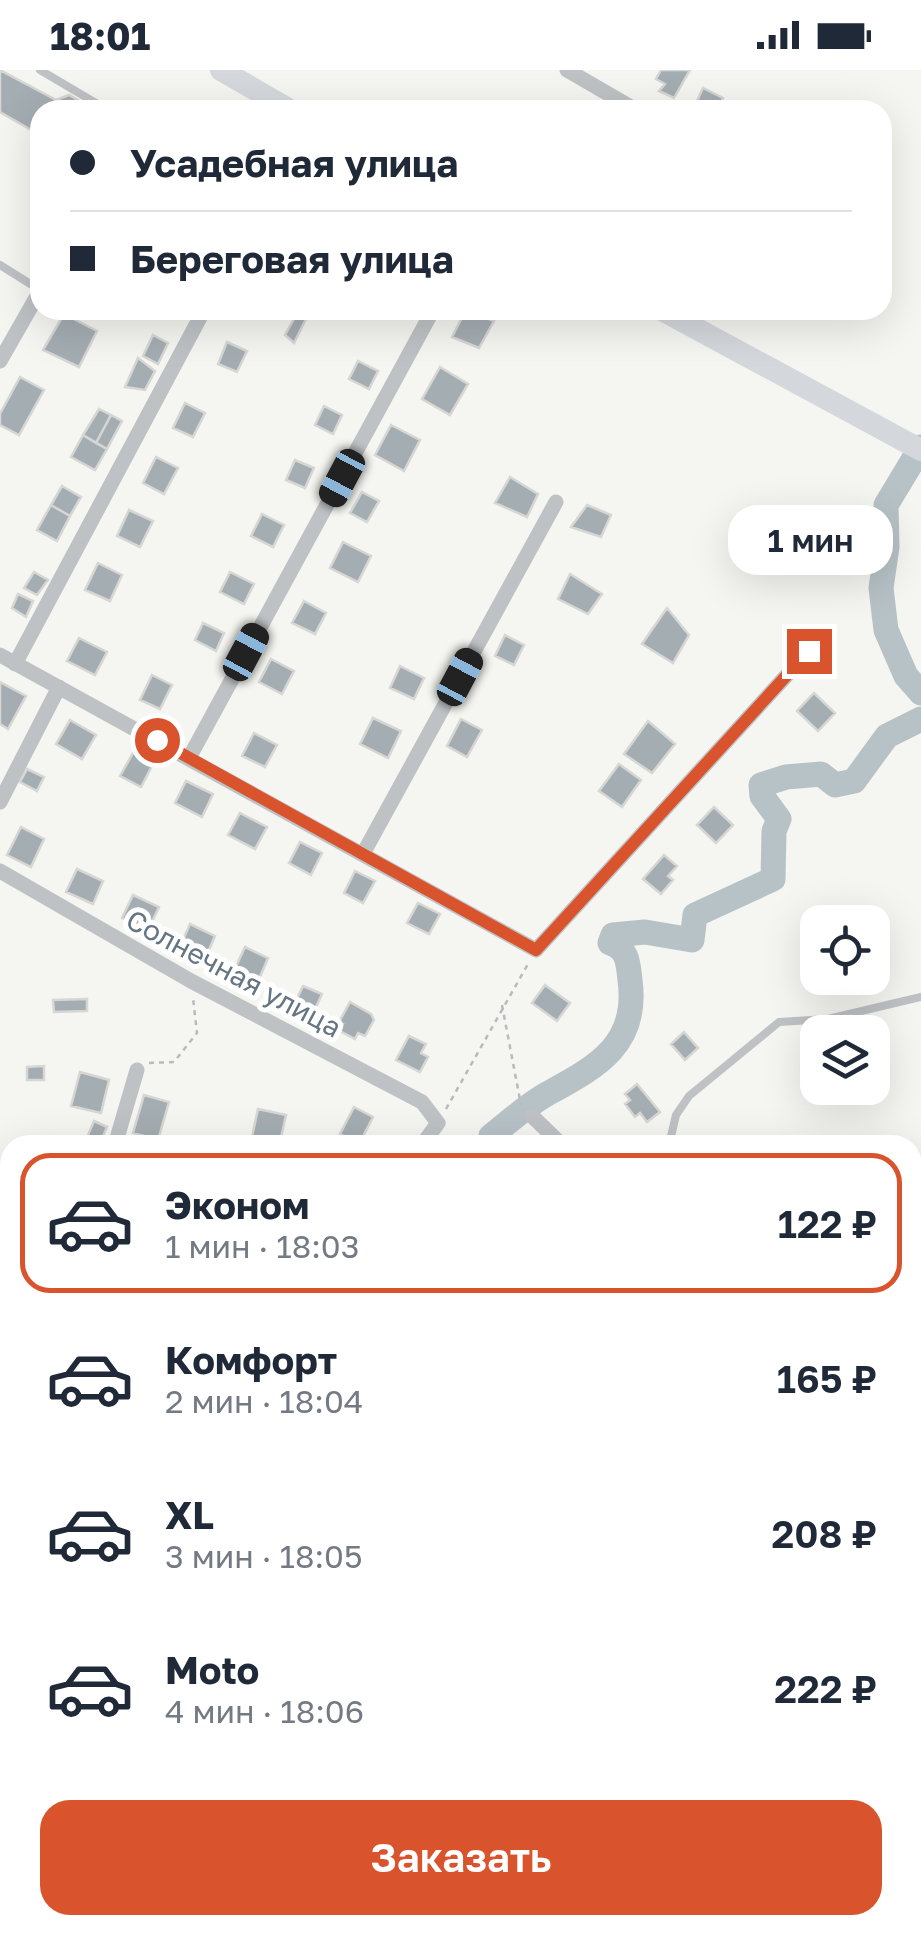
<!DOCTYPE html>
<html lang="ru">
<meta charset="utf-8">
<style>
:root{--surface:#fff;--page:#f6f6f7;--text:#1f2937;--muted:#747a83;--line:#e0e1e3;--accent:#d9532d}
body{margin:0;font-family:"Golos Text",sans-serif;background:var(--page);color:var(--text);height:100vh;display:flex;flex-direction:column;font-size:38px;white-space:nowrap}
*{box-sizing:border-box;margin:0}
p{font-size:32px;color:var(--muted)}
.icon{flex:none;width:55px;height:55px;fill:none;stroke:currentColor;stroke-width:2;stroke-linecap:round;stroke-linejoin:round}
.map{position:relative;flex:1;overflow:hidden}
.sheet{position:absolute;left:0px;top:1065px;width:922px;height:800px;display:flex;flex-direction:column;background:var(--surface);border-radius:30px 30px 0 0;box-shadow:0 10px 40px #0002}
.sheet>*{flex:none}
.guide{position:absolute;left:30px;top:30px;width:862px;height:220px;border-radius:30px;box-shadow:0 10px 40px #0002;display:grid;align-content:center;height:220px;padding:0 40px;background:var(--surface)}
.fabs{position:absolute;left:800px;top:835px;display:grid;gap:20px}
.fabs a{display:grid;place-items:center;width:90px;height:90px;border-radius:20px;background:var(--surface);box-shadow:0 10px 40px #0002;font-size:50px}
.end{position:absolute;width:45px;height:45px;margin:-22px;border:12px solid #d9532d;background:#fff;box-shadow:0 0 0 5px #fff}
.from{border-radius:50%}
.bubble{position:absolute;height:70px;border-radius:30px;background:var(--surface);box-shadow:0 10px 40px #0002;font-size:32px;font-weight:600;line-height:70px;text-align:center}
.car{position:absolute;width:30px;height:60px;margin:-30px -15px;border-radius:12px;box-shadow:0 0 8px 2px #0007;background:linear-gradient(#222 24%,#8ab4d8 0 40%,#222 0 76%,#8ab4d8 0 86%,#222 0)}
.guide b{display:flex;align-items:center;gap:35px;height:95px;font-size:38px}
.guide b+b{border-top:2px solid var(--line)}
.guide i{width:25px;height:25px;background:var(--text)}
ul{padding:18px 0 0;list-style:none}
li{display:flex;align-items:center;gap:30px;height:140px;margin:0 20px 15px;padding:0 20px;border:5px solid transparent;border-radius:30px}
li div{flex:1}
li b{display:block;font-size:38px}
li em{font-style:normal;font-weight:600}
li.on{border-color:var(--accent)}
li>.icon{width:90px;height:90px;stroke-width:1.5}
.action{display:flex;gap:20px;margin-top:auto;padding:20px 40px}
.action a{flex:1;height:115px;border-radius:30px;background:var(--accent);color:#fff;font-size:40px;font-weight:600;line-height:115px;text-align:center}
.status{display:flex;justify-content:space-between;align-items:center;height:70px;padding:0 50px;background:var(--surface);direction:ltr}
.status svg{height:28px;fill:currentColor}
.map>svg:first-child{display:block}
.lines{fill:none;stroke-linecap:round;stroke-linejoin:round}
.stream{stroke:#b7c2c6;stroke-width:4}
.river{stroke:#b7c2c6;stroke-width:25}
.building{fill:#a4adb2;stroke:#d6d6d4;stroke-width:2.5}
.path{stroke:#b8bbbd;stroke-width:2.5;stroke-dasharray:5 5;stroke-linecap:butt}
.lane{stroke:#bec2c5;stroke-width:8}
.street{stroke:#bec2c5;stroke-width:15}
.secondary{stroke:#d4d8dc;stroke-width:22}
.route{stroke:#d9532d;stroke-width:12}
.labels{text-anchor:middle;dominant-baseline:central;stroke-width:10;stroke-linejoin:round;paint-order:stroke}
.street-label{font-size:28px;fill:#657581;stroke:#fff}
</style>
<div class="status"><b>18:01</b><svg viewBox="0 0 49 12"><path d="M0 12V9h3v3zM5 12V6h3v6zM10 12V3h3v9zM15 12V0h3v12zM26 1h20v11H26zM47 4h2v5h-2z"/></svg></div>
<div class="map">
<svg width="921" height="1865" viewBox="0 0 921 1865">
<rect width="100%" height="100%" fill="#f5f5f1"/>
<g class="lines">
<path class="stream" d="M0 1223 10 1234"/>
<path class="river" d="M921 377 886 435 887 477 881 518 886 560 906 606 921 623
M492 1075 491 1066C509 1052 527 1035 547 1024 596 997 639 975 630 910 628 892 628 879 610 873L613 865 645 862 692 870 695 845 773 809 774 761 779 749 762 726 761 715 786 707 821 704 835 715 854 711 887 666 921 649
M0 1518 10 1512
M0 1557 10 1562
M0 1714 10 1678
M0 1842 10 1848"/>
</g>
<path class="building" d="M0 0 56 30 69 25 95 40H40V65L0 42Z
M661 0H690L674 28 659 21 665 14 656 9Z
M703 18 723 28 717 40H693Z
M466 240 494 251 479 278 452 267Z
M64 244 97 261 79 297 43 280Z
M295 247 306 249 294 273 285 265Z
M153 265 168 273 158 294 143 286Z
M227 272 247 281 237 302 218 294Z
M138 288 155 301 145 320 125 317Z
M358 291 378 301 369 319 349 309Z
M440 297 468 314 450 345 422 329Z
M20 307 44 320 19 365 0 355V344Z
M185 333 205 343 193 367 173 358Z
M324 336 342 345 333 364 315 355Z
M99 339 111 345 96 373 83 365Z
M111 345 122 351 107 379 96 373Z
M391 355 420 370 404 401 375 385Z
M83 365 107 379 95 400 71 387Z
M156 387 178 398 164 424 143 413Z
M295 390 314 398 305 418 286 410Z
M510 407 538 424 527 447 495 433Z
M62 416 81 427 70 446 51 435Z
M362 422 379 431 367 452 350 443Z
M51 435 70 446 57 471 37 460Z
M587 435 611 445 601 467 571 457Z
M129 440 153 451 140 477 117 466Z
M262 444 284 455 273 477 251 466Z
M343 472 371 486 358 512 330 498Z
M98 493 122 505 110 531 85 520Z
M34 502 48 510 37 525 24 518Z
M230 502 254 514 244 534 220 522Z
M570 504 602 524 588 544 558 529Z
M18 524 33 531 26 547 12 538Z
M304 531 326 543 315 564 292 553Z
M667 538 689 565 673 593 642 574Z
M203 553 224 563 216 581 195 570Z
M505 565 524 575 514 595 495 586Z
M79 568 107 582 95 605 67 591Z
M271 589 294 601 282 624 259 612Z
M400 596 424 608 414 629 390 618Z
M152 605 172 615 160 639 140 630Z
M0 612 26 626 8 659 0 654Z
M814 623 835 643 818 661 797 641Z
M373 648 401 661 388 688 360 674Z
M461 649 482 660 467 687 447 676Z
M70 650 96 665 82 689 56 674Z
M648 651 675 674 652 703 624 684Z
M254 663 277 675 265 697 242 686Z
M133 683 153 694 141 717 120 706Z
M619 694 641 710 622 737 599 721Z
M27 699 44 707 37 721 20 712Z
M186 711 213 724 202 747 175 733Z
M714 737 733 755 716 773 697 755Z
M240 743 267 757 255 779 228 765Z
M21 757 44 769 31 797 7 785Z
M300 772 322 783 311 805 289 793Z
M664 785 677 796 668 806 673 810 661 824 643 809Z
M77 799 103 811 93 834 66 822Z
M355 801 375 811 363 833 344 823Z
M133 825 159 837 148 860 122 848Z
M418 833 440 844 429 864 407 853Z
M190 854 215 866 204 891 179 879Z
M245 877 268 888 257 914 233 903Z
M545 915 570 933 557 951 532 933Z
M303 916 322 924 311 948 292 939Z
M87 929V941L54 942 53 930Z
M350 932 371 944 374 950 365 966 358 963 355 969 340 961 343 954 339 952Z
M684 962 698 978 685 990 671 974Z
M409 966 426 974 421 983 428 987 420 1002 396 990Z
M44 996V1010H27V997Z
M880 999 886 1013 871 1020 872 1002Z
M80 1002 109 1010 101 1043 71 1036Z
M637 1014 660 1042 647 1052 640 1043 635 1047 625 1034 630 1030 625 1024Z
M144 1025 169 1032 158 1070 133 1063Z
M354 1037 373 1047 359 1074 340 1064Z
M258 1039 286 1045 280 1072 252 1067Z
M94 1051 107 1057 101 1071 88 1065Z
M920 1224 921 1265 914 1268 912 1227Z"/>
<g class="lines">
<path class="path" d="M502 935 521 1035
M149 993 174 992 197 963 193 928
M446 1039 528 894"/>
<path class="lane" d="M40 0 106 39
M0 195 40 220
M669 1075 676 1045 689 1026 779 952 828 949 921 927"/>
<path class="street" d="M567 0 636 40
M0 291 40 221
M0 585 536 880 809 581
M15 594 204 240
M189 688 433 240
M0 732 59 617
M364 782 556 432
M0 801 191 911 422 1032 438 1053 422 1075
M532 1046 562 1075
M115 1075 137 1000
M0 1182 10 1186
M912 1213 921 1209
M912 1416 921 1427"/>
<path class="secondary" d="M221 0 290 40
M662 240 921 380"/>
</g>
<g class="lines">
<path class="route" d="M157 670 536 880 809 581"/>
</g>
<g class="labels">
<g class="street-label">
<text transform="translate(234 903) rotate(28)">Солнечная улица</text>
</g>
</g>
</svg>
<div class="fabs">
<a><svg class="icon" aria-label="locate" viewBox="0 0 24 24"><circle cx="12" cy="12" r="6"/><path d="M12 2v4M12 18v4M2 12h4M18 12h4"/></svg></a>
<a><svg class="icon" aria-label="layers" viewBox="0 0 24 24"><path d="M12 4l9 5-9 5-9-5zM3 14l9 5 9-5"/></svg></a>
</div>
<i class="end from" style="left:157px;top:670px"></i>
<i class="end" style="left:809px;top:581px"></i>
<div class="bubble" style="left:728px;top:435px;width:165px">1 мин</div>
<i class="car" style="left:342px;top:408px;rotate:208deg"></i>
<i class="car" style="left:246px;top:582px;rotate:28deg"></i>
<i class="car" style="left:460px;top:607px;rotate:28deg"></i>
<div class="guide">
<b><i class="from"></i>Усадебная улица</b>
<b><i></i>Береговая улица</b>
</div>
<section class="sheet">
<ul>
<li class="on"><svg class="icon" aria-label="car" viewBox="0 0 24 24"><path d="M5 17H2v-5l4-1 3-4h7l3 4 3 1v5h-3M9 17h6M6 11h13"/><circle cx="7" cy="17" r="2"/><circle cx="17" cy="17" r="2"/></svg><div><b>Эконом</b><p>1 мин · 18:03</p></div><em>122 ₽</em></li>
<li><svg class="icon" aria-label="car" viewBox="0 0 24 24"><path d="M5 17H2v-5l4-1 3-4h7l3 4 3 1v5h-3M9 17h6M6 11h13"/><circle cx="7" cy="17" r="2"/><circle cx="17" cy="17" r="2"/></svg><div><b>Комфорт</b><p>2 мин · 18:04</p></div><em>165 ₽</em></li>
<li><svg class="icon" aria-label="car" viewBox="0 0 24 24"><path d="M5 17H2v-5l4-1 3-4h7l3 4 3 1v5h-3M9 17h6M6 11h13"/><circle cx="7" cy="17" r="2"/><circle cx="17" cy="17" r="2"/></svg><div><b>XL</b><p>3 мин · 18:05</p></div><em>208 ₽</em></li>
<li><svg class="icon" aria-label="car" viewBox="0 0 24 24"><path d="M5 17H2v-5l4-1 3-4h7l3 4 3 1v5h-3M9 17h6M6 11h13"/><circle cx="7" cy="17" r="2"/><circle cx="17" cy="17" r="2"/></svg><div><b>Moto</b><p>4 мин · 18:06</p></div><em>222 ₽</em></li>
</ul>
<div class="action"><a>Заказать</a></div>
</section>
</div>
